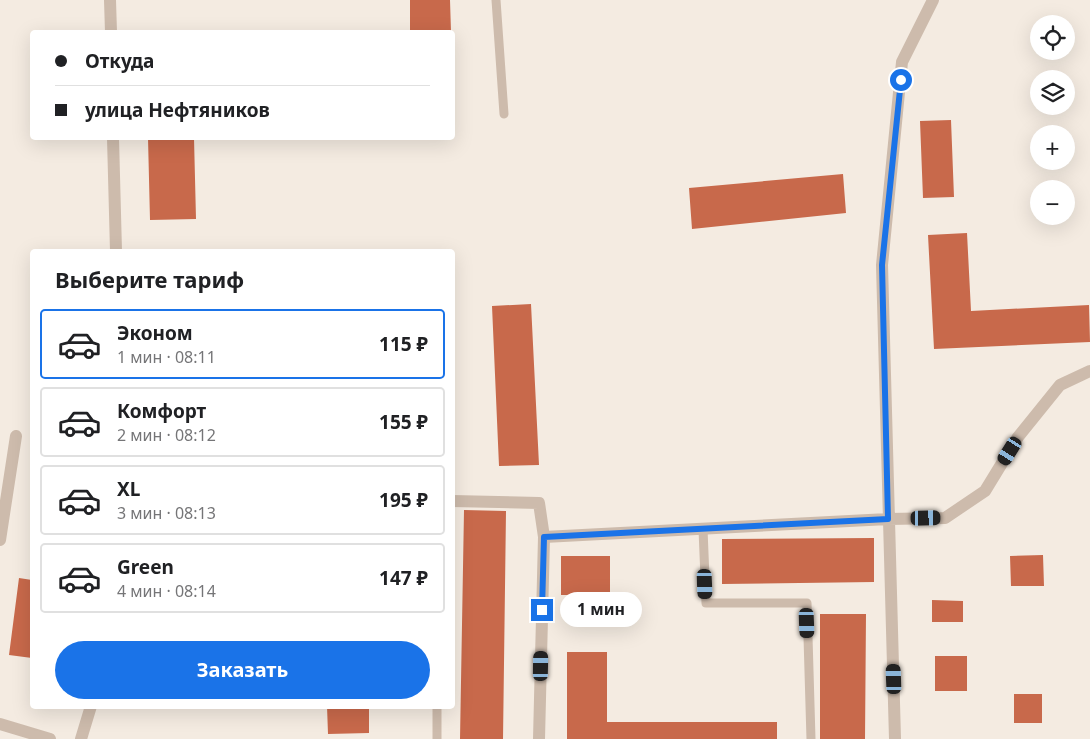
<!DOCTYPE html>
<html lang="ru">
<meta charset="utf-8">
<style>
:root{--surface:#fff;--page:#f2f2f2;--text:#202124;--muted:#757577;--line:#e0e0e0;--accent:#1a73e8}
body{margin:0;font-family:"Noto Sans",sans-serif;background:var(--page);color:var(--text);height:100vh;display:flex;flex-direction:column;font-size:19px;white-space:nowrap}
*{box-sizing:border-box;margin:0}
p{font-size:16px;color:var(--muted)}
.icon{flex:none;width:28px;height:28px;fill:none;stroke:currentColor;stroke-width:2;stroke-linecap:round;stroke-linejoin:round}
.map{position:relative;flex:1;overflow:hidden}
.panel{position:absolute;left:30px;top:249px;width:425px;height:460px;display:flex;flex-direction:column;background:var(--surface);border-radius:5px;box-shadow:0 5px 20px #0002}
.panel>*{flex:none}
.guide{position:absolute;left:30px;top:30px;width:425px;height:110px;border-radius:5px;box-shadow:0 5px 20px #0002;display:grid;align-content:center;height:110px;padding:0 25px;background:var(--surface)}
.controls{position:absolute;left:1030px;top:15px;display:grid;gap:10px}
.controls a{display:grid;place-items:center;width:45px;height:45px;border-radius:50%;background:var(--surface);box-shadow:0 5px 20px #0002;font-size:25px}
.end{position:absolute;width:22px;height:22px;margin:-11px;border:6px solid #1a73e8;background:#fff;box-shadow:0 0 0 2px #fff}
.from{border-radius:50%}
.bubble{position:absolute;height:35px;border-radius:18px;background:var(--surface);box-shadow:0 5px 20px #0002;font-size:16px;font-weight:700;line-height:35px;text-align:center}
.car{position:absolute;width:15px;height:30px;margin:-15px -8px;border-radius:6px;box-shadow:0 0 4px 1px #0007;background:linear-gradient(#222 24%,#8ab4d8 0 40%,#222 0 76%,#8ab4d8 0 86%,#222 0)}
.guide b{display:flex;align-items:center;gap:18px;height:48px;font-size:19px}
.guide b+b{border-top:1px solid var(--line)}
.guide i{width:12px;height:12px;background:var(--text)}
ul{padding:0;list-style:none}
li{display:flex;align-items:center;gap:15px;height:70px;margin:0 10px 8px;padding:0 15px;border:2px solid var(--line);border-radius:5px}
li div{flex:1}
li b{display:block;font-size:19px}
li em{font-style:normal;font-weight:700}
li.current{border-color:var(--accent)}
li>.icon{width:45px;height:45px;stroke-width:1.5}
h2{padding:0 25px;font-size:22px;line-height:60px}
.button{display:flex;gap:10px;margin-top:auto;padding:10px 25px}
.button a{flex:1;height:58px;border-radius:30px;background:var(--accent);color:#fff;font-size:20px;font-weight:700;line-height:58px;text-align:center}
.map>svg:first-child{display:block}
.building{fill:#c8694b}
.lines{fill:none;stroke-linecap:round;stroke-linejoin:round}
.lane{stroke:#cdbbac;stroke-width:9}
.street{stroke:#cdbbac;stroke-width:12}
.route{stroke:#1a73e8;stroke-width:6}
</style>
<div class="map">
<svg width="1090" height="739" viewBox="0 0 1090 739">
<rect width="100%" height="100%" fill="#f4ebe1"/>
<path class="building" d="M410 0H450L451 32H410Z
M951 120 954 197 923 198 920 121Z
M148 138H194L196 219 150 220Z
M843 174 846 213 692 229 689 188Z
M967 233 971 311 1089 305 1090 342 934 349 928 235Z
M531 304 539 465 499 466 492 306Z
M464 510 506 511 503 739H460Z
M874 538V582L722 584V539Z
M1043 555 1044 586H1011L1010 556Z
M561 556H610V595H561Z
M19 578 32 580V658L9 655Z
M932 600 963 601V622H932Z
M820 614H866L865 739H820Z
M567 652H607V722H777V739H567Z
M935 656H967V691H935Z
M1014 694H1042V723H1014Z
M327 706H369V733L328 734Z"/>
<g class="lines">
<path class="lane" d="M496 0 504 114
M703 529 706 603H807L811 739
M437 739V706"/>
<path class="street" d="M110 0 111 32
M113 138 116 251
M452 501 539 503 544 537 539 739
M544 537 888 519 945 518 985 491 1018 437 1060 385 1090 371
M0 540 16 436
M0 724 50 739
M81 739 91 706
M895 739 882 265 902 62 933 0"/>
</g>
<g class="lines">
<path class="route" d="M542 610 544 537 888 519 882 265 901 80"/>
</g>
</svg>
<div class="controls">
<a><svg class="icon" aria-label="locate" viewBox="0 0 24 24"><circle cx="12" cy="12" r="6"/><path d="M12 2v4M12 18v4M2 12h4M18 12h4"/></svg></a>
<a><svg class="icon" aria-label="layers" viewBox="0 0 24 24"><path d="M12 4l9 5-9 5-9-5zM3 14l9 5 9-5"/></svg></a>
<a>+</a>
<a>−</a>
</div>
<i class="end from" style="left:901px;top:80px"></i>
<i class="end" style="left:542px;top:610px"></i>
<div class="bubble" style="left:560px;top:592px;width:82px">1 мин</div>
<i class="car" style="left:1010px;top:451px;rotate:212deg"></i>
<i class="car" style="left:926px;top:518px;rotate:89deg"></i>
<i class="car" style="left:705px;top:584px;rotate:178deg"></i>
<i class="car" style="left:807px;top:623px;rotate:178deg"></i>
<i class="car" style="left:541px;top:666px;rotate:1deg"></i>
<i class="car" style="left:894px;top:679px;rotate:358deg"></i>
<div class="guide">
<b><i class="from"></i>Откуда</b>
<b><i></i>улица Нефтяников</b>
</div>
<section class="panel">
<h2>Выберите тариф</h2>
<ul>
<li class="current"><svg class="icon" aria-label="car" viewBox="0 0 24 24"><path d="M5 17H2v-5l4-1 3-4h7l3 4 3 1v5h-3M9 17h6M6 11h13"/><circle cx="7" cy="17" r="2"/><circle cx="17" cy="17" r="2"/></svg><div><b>Эконом</b><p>1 мин · 08:11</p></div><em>115 ₽</em></li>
<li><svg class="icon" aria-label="car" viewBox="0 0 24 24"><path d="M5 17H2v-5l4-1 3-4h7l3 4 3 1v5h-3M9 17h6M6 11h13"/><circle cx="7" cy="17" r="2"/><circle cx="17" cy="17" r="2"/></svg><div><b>Комфорт</b><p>2 мин · 08:12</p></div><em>155 ₽</em></li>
<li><svg class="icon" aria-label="car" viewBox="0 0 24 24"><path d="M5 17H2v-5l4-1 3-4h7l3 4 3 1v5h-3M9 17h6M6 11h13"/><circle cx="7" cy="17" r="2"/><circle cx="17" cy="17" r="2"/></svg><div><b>XL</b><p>3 мин · 08:13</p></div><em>195 ₽</em></li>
<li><svg class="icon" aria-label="car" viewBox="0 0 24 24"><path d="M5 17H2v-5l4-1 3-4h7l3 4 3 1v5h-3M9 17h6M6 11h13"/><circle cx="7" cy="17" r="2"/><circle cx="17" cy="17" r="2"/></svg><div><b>Green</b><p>4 мин · 08:14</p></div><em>147 ₽</em></li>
</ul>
<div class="button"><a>Заказать</a></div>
</section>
</div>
